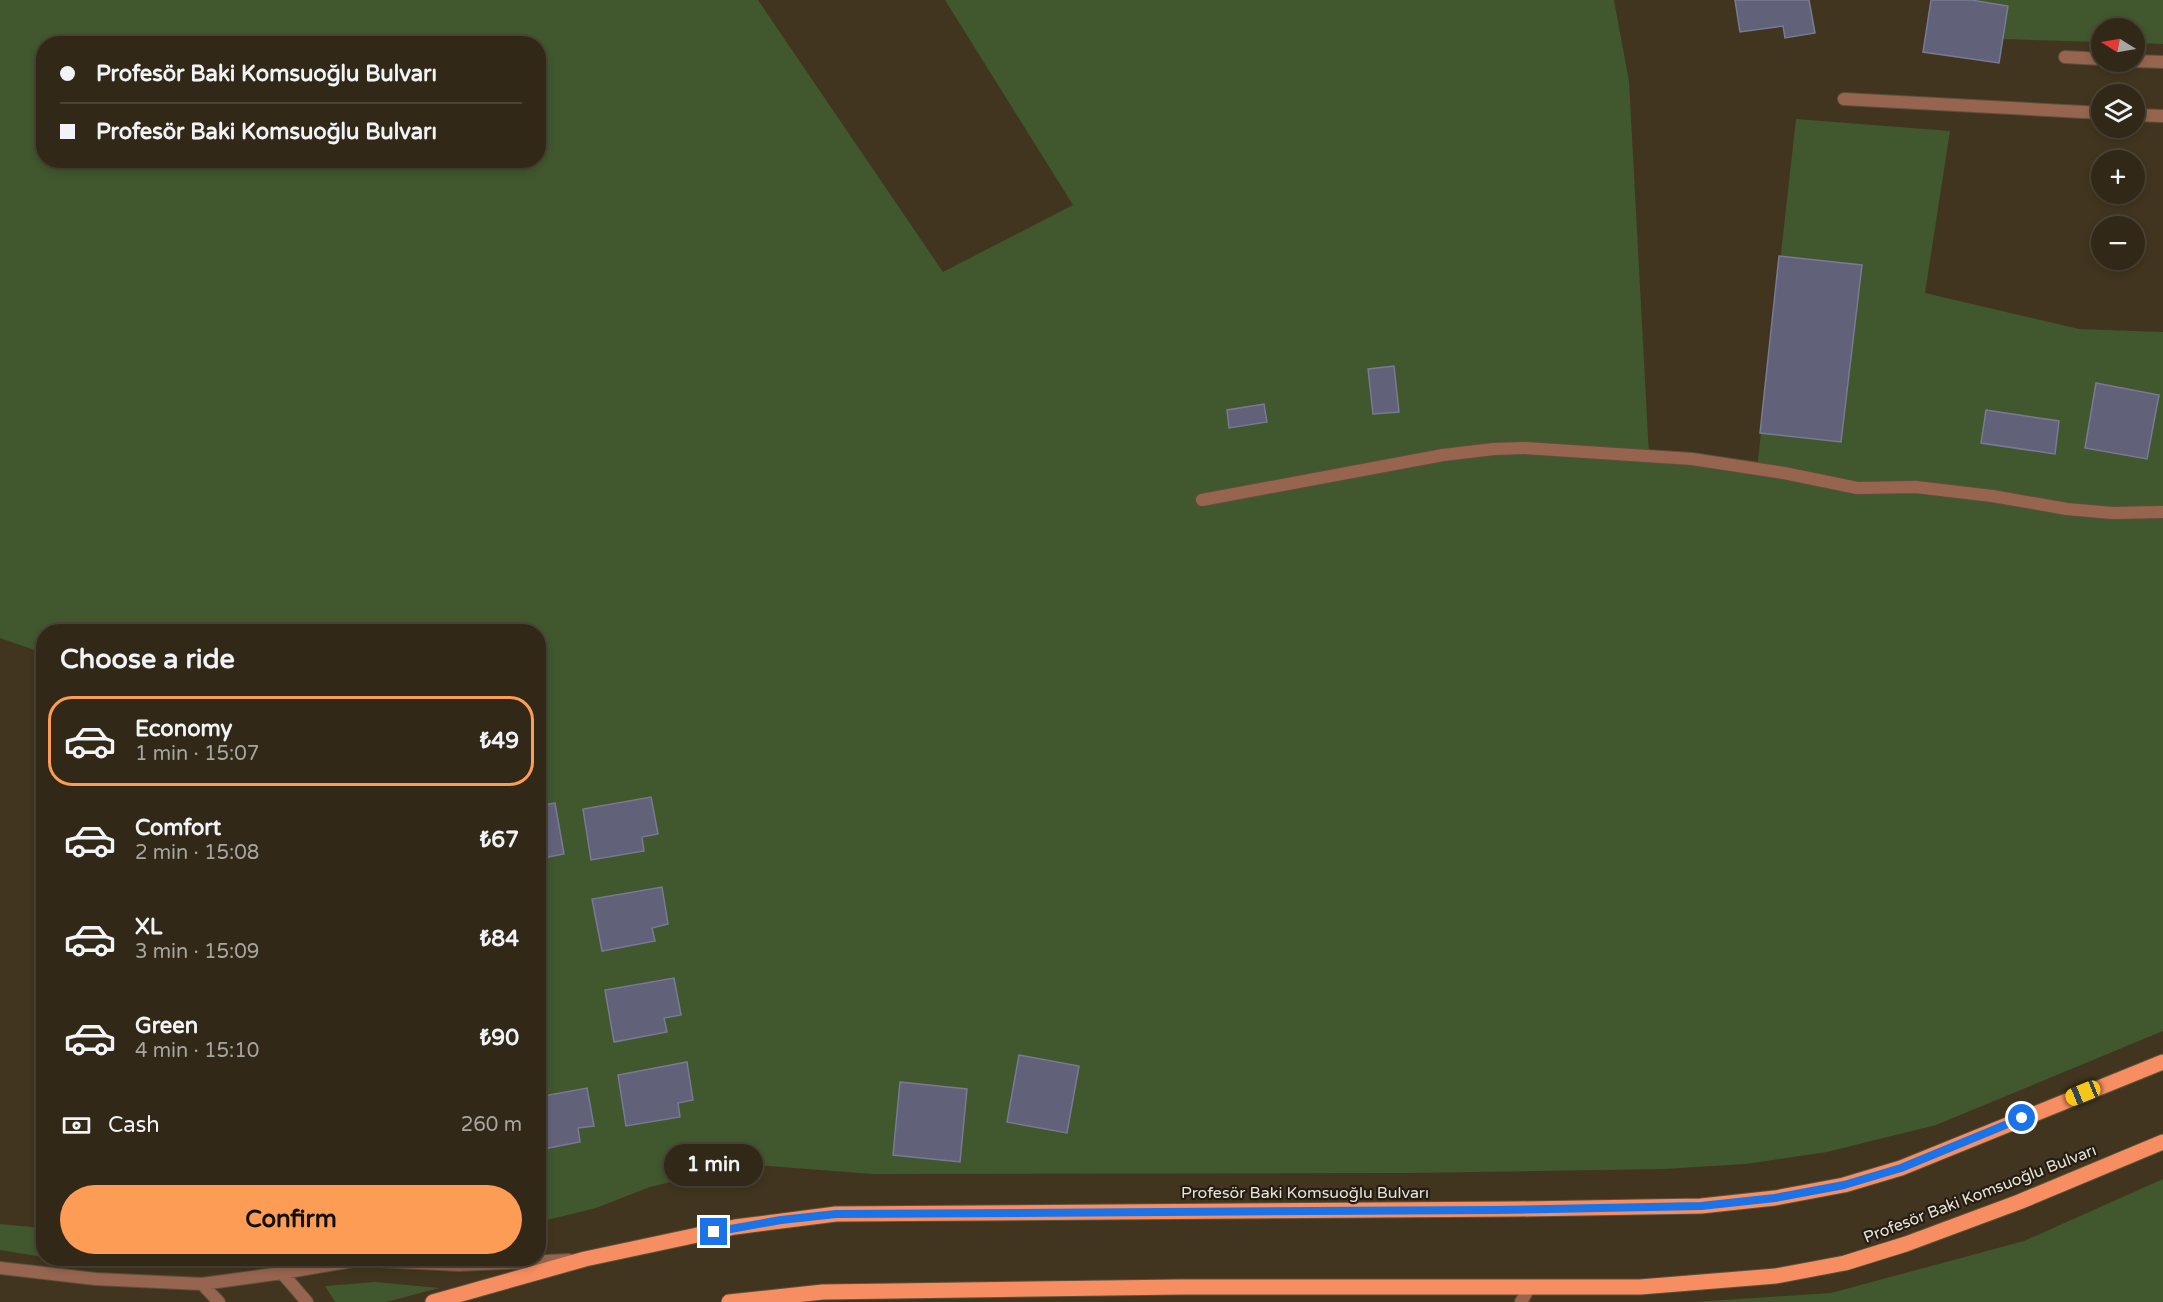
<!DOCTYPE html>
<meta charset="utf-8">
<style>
:root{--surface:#312817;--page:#393020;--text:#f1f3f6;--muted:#a8a6a1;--line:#4c4436;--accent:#fd9c55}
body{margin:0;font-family:"Varela Round",sans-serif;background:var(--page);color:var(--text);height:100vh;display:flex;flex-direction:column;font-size:22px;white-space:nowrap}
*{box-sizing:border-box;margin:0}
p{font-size:20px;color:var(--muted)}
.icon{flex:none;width:33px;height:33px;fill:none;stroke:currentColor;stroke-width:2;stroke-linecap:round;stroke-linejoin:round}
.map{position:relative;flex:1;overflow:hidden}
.panel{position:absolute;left:36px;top:624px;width:510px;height:642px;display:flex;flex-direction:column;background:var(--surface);border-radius:24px;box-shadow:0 3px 9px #0003,0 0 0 2px var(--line)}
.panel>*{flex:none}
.hud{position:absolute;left:36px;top:36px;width:510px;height:132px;border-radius:24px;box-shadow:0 3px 9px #0003,0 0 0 2px var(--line);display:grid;align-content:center;height:132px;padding:0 24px;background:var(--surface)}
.needle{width:39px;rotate:281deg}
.buttons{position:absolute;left:2091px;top:18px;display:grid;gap:12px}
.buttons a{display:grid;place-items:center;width:54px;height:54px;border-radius:50%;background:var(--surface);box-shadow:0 3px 9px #0003,0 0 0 2px var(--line);font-size:30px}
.end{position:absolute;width:27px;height:27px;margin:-14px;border:8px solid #1a73e8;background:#fff;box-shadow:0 0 0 3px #fff}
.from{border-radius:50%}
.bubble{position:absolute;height:42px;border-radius:21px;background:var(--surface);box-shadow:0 3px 9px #0003,0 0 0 2px var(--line);font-size:20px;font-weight:700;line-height:42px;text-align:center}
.car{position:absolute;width:18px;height:36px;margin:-18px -9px;border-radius:8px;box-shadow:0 0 4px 2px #0007;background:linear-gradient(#f5c518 24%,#345 0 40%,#f5c518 0 76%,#345 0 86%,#f5c518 0)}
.hud b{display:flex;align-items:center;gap:21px;height:57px;font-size:22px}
.hud b+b{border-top:2px solid var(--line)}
.hud i{width:15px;height:15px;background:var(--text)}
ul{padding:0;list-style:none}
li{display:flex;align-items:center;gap:18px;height:90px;margin:0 12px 9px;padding:0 12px;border:3px solid transparent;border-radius:24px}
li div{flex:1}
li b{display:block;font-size:22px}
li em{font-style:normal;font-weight:700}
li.active{border-color:var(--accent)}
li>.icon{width:54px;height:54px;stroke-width:1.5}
h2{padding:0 24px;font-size:27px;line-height:72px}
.pay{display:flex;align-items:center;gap:15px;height:66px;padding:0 24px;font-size:22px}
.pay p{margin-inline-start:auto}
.button{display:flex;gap:12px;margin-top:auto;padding:12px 24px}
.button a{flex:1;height:69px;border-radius:36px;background:var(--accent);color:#111;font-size:24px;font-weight:700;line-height:69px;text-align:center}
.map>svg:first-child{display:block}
.green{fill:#41572e;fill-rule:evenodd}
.building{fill:#61627a;stroke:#797a93;stroke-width:1.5}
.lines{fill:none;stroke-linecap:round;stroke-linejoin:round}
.service-casing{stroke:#5c513c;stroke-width:14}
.minor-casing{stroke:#5c513c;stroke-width:14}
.primary-casing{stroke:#5c513c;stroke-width:17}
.service{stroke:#97654f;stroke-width:12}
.minor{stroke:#97654f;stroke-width:12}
.primary{stroke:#f68e61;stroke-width:15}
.route{stroke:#1a73e8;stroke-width:8}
.labels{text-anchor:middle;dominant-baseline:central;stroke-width:4.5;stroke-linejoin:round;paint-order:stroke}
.street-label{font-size:16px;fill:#eae2d5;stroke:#231d14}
</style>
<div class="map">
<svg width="2163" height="1302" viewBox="0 0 2163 1302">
<rect width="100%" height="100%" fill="#41351f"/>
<path class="green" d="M0 0H758L943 272 1073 205 945 0H1614L1629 81 1649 455 1757 469 1796 119 1950 131 1925 293 2079 329 2163 332V1031L1936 1125 1827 1152 1745 1164 1664 1169 1411 1173 872 1174 744 1164 650 1187 596 1208 539 1222 538 632H44L43 653 0 638ZM44 44H538V160H44Z
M1971 0H2163V44L2135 43 2134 28H2102L2101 42 2002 39 2007 6Z
M2163 1179V1302H1694L1831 1293 2024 1241Z
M0 1224 43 1228V1257L0 1250Z
M375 1282 439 1288 386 1302H335L325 1286Z"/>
<path class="building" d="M1735 0H1809L1815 33 1785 38 1783 26 1740 32Z
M1931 0H1971L2008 6 1999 63 1923 52Z
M1779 256 1862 265 1841 442 1760 433Z
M1394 366 1399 412 1373 414 1368 369Z
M2096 383 2159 395 2147 459 2085 448Z
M1264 404 1267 422 1229 428 1227 410Z
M1986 410 2059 421 2055 454 1981 443Z
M651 797 658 834 642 837 644 851 591 860 583 809Z
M555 803 564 854 538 859V806Z
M662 887 668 924 652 928 655 941 602 951 592 899Z
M674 978 681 1015 664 1018 667 1032 614 1042 605 990Z
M1019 1055 1079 1066 1067 1133 1007 1122Z
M687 1062 693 1100 678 1103 680 1117 626 1126 618 1075Z
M900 1082 967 1089 960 1162 893 1155Z
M587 1088 594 1126 578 1128 580 1142 538 1150V1097Z"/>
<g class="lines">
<g class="service-casing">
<path id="service" d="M2065 57 2102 59
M2134 61 2163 62
M1844 99 2102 113
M2134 115 2163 116
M1202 500 1443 455 1494 449 1525 448 1692 459 1784 473 1857 488 1916 487 1992 496 2067 509 2112 513 2163 512"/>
</g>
<g class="minor-casing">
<path id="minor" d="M0 1268 96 1279 202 1284 282 1273 307 1302
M282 1273 359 1260 459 1265 569 1260
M202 1284 219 1302
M1521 1302 1529 1288"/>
</g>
<g class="primary-casing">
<path id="primary" d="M433 1302 585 1259 735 1227 836 1214 1518 1209 1701 1206 1775 1198 1844 1185 1901 1168 2163 1062
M729 1302 823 1292 1180 1287H1640L1776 1276 1845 1263 1906 1244 2019 1202 2163 1142"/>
</g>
<use href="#service" class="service"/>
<use href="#minor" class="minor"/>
<use href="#primary" class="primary"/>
</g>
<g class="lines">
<path class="route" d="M714 1232 781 1220 836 1214 1495 1210 1701 1206 1775 1198 1844 1185 1901 1168 2022 1118"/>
</g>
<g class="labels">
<g class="street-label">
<text x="1305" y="1193">Profesör Baki Komsuoğlu Bulvarı</text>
<text transform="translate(1980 1194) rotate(-21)">Profesör Baki Komsuoğlu Bulvarı</text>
</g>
</g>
</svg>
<div class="buttons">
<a><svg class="needle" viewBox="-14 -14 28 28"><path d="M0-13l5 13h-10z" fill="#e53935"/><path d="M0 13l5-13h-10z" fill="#a8a6a1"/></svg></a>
<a><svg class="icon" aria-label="layers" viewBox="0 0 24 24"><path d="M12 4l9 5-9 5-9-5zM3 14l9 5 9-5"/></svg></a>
<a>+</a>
<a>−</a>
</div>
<i class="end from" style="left:2022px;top:1118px"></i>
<i class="end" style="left:714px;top:1232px"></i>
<div class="bubble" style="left:664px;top:1144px;width:99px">1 min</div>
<i class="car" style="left:2083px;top:1093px;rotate:248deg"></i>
<div class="hud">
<b><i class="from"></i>Profesör Baki Komsuoğlu Bulvarı</b>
<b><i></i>Profesör Baki Komsuoğlu Bulvarı</b>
</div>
<section class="panel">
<h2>Choose a ride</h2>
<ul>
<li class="active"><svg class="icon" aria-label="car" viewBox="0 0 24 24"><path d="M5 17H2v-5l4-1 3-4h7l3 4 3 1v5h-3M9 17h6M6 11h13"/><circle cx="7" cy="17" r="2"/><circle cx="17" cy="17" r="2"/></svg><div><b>Economy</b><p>1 min · 15:07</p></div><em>₺49</em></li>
<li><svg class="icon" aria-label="car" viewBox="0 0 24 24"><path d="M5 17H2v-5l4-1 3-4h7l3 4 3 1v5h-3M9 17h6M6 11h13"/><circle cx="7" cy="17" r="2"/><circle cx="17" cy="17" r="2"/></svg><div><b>Comfort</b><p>2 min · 15:08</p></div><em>₺67</em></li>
<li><svg class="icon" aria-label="car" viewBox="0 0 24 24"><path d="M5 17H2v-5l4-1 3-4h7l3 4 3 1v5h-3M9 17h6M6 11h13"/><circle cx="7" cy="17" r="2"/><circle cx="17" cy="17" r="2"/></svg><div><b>XL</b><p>3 min · 15:09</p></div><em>₺84</em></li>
<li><svg class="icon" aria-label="car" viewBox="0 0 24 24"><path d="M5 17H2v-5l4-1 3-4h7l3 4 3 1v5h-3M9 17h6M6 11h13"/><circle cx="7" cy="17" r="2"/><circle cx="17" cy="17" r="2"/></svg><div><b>Green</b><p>4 min · 15:10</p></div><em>₺90</em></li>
</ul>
<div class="pay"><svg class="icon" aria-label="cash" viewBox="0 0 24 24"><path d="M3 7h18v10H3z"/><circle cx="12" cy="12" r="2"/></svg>Cash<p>260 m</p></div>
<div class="button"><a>Confirm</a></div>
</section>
</div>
